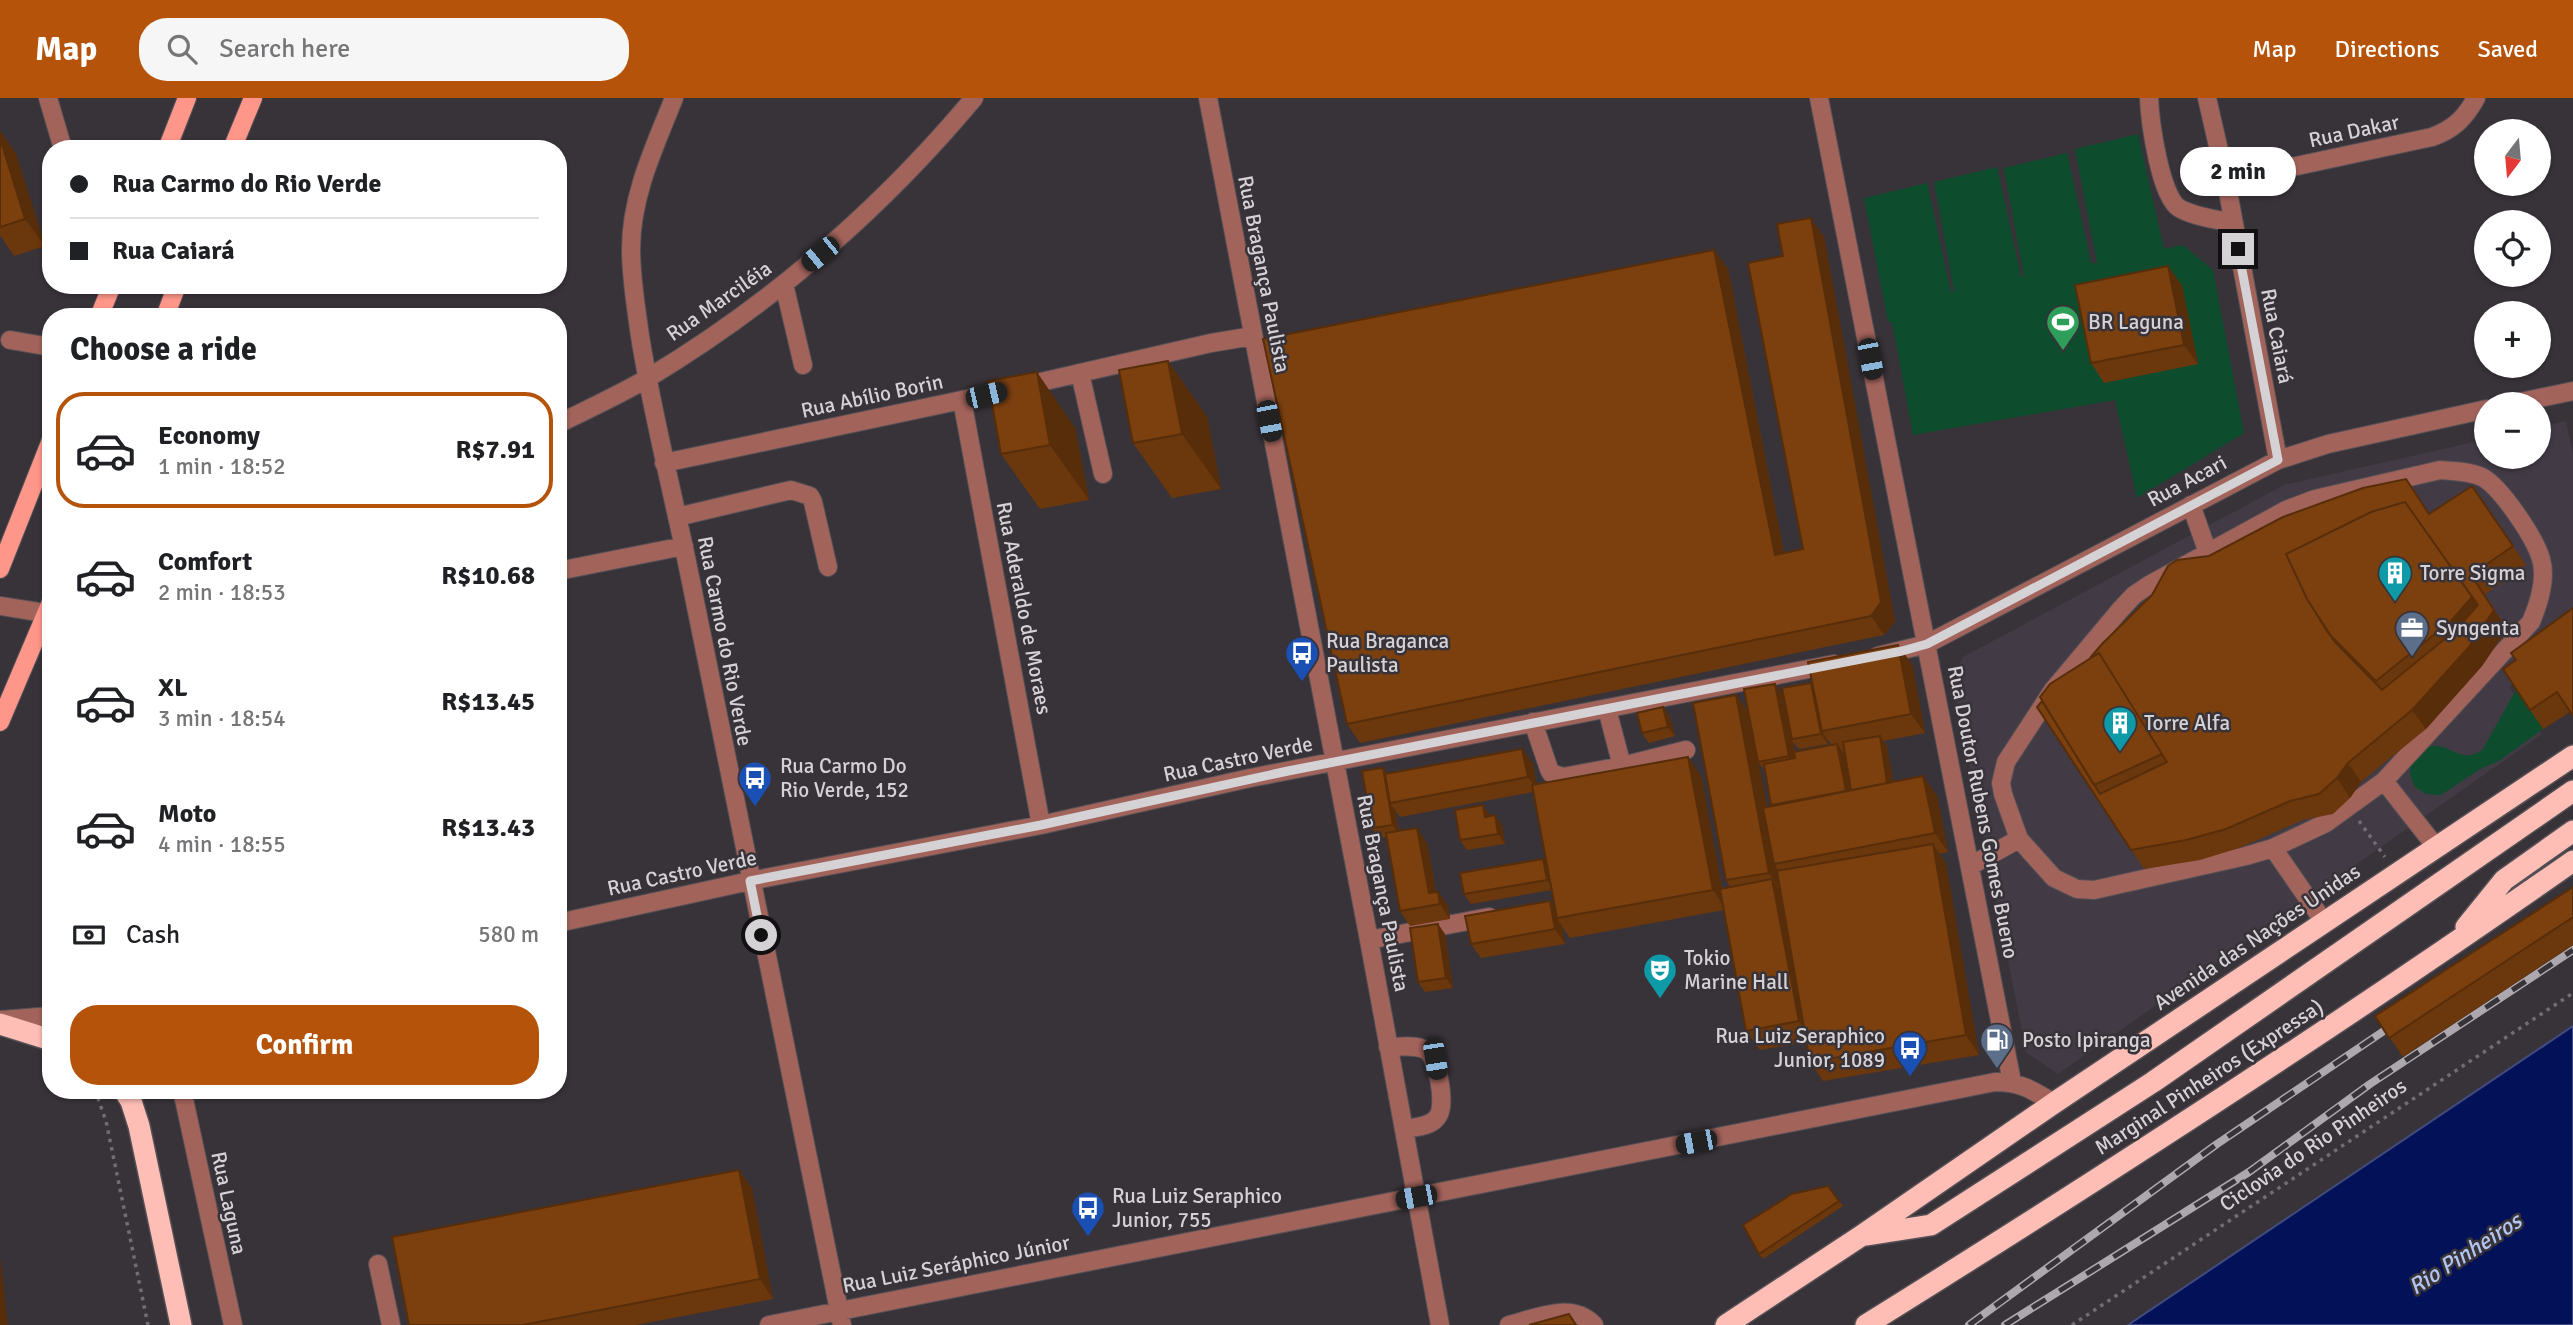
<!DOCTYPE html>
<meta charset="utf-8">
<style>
:root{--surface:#fff;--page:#f6f6f6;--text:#202124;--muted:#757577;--line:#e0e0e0;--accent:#b45309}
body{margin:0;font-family:Signika,sans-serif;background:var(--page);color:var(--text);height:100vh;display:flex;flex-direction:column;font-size:26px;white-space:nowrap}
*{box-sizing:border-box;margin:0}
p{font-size:23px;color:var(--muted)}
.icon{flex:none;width:38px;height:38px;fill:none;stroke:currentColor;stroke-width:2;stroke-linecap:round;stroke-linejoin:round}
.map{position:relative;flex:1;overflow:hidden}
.details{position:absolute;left:42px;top:210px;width:525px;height:791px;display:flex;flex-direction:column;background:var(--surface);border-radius:28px;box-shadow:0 2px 5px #0004}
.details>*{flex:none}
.top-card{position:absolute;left:42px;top:42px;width:525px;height:154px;border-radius:28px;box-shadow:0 2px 5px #0004;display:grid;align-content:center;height:154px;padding:0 28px;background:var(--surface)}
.needle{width:46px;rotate:196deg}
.fabs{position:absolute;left:2474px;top:21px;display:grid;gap:14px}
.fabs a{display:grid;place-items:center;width:77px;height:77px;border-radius:50%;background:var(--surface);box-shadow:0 2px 5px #0004;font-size:35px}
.end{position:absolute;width:32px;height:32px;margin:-16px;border:9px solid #d5d2d6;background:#111;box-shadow:0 0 0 4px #111}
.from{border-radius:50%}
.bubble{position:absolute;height:49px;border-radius:24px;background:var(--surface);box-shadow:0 2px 5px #0004;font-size:23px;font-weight:800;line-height:49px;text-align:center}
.car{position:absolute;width:21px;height:42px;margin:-21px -10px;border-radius:9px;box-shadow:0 0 5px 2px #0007;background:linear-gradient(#222 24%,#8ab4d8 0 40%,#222 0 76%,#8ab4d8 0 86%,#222 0)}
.top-card b{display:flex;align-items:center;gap:24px;height:66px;font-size:26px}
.top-card b+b{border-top:2px solid var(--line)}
.top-card i{width:18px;height:18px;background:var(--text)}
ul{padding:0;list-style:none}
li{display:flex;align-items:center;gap:21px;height:116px;margin:0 14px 10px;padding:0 14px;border:4px solid transparent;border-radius:28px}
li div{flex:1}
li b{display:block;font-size:26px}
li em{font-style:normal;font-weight:800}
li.on{border-color:var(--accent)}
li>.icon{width:63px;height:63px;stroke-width:1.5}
h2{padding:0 28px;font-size:32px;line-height:84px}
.pay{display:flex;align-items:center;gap:18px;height:77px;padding:0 28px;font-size:26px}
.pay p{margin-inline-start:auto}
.button{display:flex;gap:14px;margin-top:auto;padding:14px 28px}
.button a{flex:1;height:80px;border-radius:28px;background:var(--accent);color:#fff;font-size:28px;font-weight:800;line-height:80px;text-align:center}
header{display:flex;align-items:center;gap:42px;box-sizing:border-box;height:98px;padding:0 35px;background:var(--accent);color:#fff}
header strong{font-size:33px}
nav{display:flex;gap:38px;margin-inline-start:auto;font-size:24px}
.search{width:490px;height:63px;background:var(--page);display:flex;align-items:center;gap:18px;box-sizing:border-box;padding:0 24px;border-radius:28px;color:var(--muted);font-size:26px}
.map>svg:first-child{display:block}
.built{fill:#423a45}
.green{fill:#0e4c2e}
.water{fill:#021158;stroke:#414b7e;stroke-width:2}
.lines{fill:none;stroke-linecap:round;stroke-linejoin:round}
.minor-casing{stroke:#545055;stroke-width:20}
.major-casing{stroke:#545055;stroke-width:20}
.highway-casing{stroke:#545055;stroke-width:24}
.path{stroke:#726d73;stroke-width:3.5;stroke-dasharray:3.5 5;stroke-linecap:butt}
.minor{stroke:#a2635b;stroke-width:18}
.major{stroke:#fe968a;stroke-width:18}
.highway{stroke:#febeb6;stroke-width:21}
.rail-casing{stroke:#aca8ad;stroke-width:8}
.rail{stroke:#383339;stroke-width:5;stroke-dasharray:16;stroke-linecap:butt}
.wall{fill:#6b370d;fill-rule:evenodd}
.shaded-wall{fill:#572d0a}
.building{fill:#7c400f;stroke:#572d0a;stroke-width:2;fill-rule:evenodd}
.route{stroke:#d5d2d6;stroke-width:9}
.labels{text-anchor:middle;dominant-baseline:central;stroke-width:5;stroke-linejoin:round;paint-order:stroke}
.street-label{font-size:21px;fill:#d5d2d6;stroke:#383339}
.poi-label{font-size:21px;fill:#d5d2d6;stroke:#383339;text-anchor:start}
.water-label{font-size:23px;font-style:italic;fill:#b2c6f0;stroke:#383339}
</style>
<header>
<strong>Map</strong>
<div class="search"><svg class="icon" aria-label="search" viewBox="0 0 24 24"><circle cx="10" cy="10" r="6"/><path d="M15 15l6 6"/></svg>Search here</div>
<nav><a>Map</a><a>Directions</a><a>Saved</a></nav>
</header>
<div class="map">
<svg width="2573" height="1227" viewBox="0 0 2573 1227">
<rect width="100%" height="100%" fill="#383339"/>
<path class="built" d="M2566 323 2573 356V530L2524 566 2510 590 2542 636 2058 976 2026 954 1952 578 1963 559 2284 387 2487 341V359H2539V329Z"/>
<path class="green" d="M2138 36 2164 151 2183 147 2213 172 2244 335 2137 400 2115 302 1913 337 1892 224H1888L1864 100 1927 85 1951 194 1954 193 1934 84 1997 69 2021 179H2024L2004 70 2067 55 2091 165H2097L2075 51Z
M2517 590 2543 631 2499 663 2480 671 2441 697 2426 696 2415 689 2410 677 2411 664C2416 659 2422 651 2429 649 2448 642 2460 669 2483 651Z"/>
<path class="water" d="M2573 928V1227H2128Z"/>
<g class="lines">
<g class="minor-casing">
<path id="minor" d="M48 0 63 51
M674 0C655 48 631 97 631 151 631 180 636 209 640 238 653 320 674 399 690 479 739 729 793 977 842 1227
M1208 0 1369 842 1440 1227
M1819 0 2012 984
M2149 0C2150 23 2160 98 2179 110 2194 119 2216 121 2233 125
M2207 0 2226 83 2278 362
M2226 83 2432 39C2454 31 2465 20 2476 0
M784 186 803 267
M10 242 51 249
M1080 275 1103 376
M962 302 1041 727
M2511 306 2573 293
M558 326C588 311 619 297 648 280 771 206 882 110 974 0
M664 365 962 302 1211 245 1253 238
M2440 372C2453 373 2469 373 2482 379 2501 389 2535 440 2541 461 2547 481 2539 505 2531 524L2384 683 2326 725 2273 750 2246 758 2094 792 2077 791 2054 780 2019 741 2003 696 2001 685 2006 664 2053 592 2120 512 2134 497 2149 487 2286 412 2315 401Z
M2191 407 2208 455
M677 419 791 392 810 398 813 404 828 469
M558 473 684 448
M0 508 51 516
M1878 558 1927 546 2278 362 2328 346 2487 311
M1607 611 1622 668 1686 652
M1533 624 1549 671 1551 675 1563 679 1622 668
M2384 683 2436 749
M2273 750 2324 824
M1970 768 2019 741
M558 825 750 783 1041 727 1250 680 1834 566
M1369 842 1489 819
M0 922 51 918
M1388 949C1400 949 1415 946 1426 952 1438 959 1446 1007 1438 1018 1432 1029 1415 1029 1404 1031
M182 992 233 1227
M378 1166 391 1227
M769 1227 1995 984C2021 984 2032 992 2054 1005
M1509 1227C1537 1220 1571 1203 1594 1227"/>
</g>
<g class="major-casing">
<path id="major" d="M167 51 187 0
M232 51 253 0
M99 219 112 187
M165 219 177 187
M0 471 51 342
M0 624 51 504"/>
</g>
<g class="highway-casing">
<path id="highway" d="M2466 829 2504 782 2573 733
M0 926 51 942
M124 992 131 1003 139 1028 181 1227
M1867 1137 1931 1127 2153 984 2573 693
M1726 1227 1861 1138 2054 1005 2573 658
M1866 1227C2105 1078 2342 925 2573 763"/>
</g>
<path class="path" d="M2359 723 2385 759
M95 992 106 1023 148 1227
M2072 1227 2573 895"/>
<use href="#minor" class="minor"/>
<use href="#major" class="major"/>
<use href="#highway" class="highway"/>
<g class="rail-casing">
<path id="rail" d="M1969 1227 2217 1046 2400 922
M2005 1227 2249 1074 2370 986 2573 852"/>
</g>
<use href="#rail" class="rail"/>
</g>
<path class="wall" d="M0 33 16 56 45 148 14 158 0 137Z
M1824 139 1895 524 1884 537 1360 645 1347 626 1714 152 1728 171 1784 455 1803 451 1783 158Z
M2168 168 2182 188 2198 266 2104 285 2091 265Z
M1168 263 1207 319 1221 391 1172 400 1133 345Z
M1075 330 1089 402 1040 411 1001 356Z
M2472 388 2526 467 2484 497 2507 531 2482 568 2426 631 2361 684 2350 700 2333 716 2303 722 2239 750 2200 762 2144 771 2037 609 2090 560 2209 458 2430 416Z
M2573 510 2570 614 2543 631 2530 612 2516 562Z
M1912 566 1925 635 1883 643 1887 648 1893 684 1923 678 1937 698 1948 754 1939 756 1946 766 1979 957 1823 983 1810 964 1806 944 1760 952 1746 933 1724 812 1570 840 1562 828 1565 846 1481 860 1471 846 1550 803 1555 810 1551 792 1471 806 1464 796 1543 761 1546 765 1533 694 1400 719 1395 712 1399 733 1427 745 1436 794H1438L1448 808 1450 821 1410 828 1400 813 1387 739 1379 740 1372 730 1383 670 1387 676 1522 651 1533 666 1536 686 1701 678 1722 790 1730 789 1726 782 1736 597 1749 615 1811 585 1813 587ZM1826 640 1832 647 1795 654 1793 644 1799 651 1828 646ZM1757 658 1758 664 1765 673 1772 708 1767 709Z
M1663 609 1670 619 1675 638 1649 645 1642 635Z
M1490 718 1502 727 1505 746 1467 752 1460 742Z
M2573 789V847L2403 959 2375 918Z
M1445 836 1453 890 1425 894 1418 884Z
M739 1072 752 1091 773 1201 636 1227H409Z
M1839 1103 1843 1108 1763 1161 1759 1156Z"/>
<path class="shaded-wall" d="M0 33 16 56 45 148 25 121 0 40Z
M1811 120 1824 139 1895 524 1884 537 1871 518Z
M1714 152 1728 171 1788 476 1775 457Z
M2168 168 2182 188 2198 266 2184 247Z
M1168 263 1207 319 1221 391 1182 336Z
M1037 274 1075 330 1089 402 1050 347Z
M2471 477 2507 531 2482 568 2426 631 2412 612 2469 548 2451 523 2472 499Z
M1898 547 1912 566 1925 635 1911 616Z
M1811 585 1818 594 1822 633 1826 640 1828 646 1821 636Z
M1775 586 1785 600 1792 641 1793 644 1799 673 1789 658Z
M1736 597 1750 616 1777 765 1774 766 1778 772 1782 794 1769 775Z
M1663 609 1670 619 1675 638 1668 629Z
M1880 638 1887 648 1896 703 1889 693Z
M1837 646 1848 661 1852 699 1846 694Z
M1522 651 1533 666 1538 693 1528 679Z
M1688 659 1701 678 1726 812 1713 792Z
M2348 665 2361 684 2350 700 2337 680Z
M1383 670 1389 679 1390 705 1395 712 1399 737 1393 727Z
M1923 678 1937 698 1948 754 1935 735Z
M1483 707 1490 717 1485 719Z
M1495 717 1502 727 1505 746 1498 736Z
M1417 730 1427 745 1438 806 1429 795Z
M1933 746 1946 766 1979 957 1966 937Z
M1543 761 1550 770 1554 792 1547 782Z
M1772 781 1786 800 1812 942 1799 923Z
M1438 794 1448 808 1450 821 1440 806Z
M1550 803 1560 818 1557 820 1562 828 1565 846 1555 831Z
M1438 826 1445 836 1453 890 1446 880Z
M739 1072 752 1091 773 1201 760 1181Z
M0 1159 8 1227H0Z"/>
<path class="building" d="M0 40 25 121 0 129Z
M1811 120 1881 504 1871 518 1347 626 1263 241 1714 152 1775 457 1803 451 1748 165 1783 158 1777 126Z
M2168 168 2184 247 2091 265 2075 187Z
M1168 263 1182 336 1133 345 1119 272Z
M1037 274 1050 347 1001 356 988 283Z
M2406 381 2429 416 2472 388 2513 448 2471 477 2494 512 2469 549 2412 612 2348 665 2337 680 2319 696 2290 703 2226 731 2186 742 2131 752 2037 609 2042 603 2100 696 2167 664 2099 555 2090 560 2102 546 2152 497 2168 468 2177 462 2209 458 2283 419 2363 390ZM2405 404 2478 507 2457 531 2382 592 2335 544 2307 501 2286 456 2371 414Z
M2405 404 2472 499 2451 523 2376 583 2329 536 2307 501 2286 456 2371 414Z
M2573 510V618L2557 594 2530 612 2503 571 2516 562 2511 555Z
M1898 547 1911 616 1822 633 1808 564Z
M2099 555 2162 656 2094 687 2040 599 2050 586Z
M1811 585 1821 636 1792 641 1782 590Z
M1775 586 1789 658 1758 664 1744 591Z
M1736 597 1769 775 1726 782 1693 605Z
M1663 609 1668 629 1642 635 1637 615Z
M1880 638 1887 685 1851 692 1843 644Z
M1837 646 1846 693 1771 707 1764 666 1795 660 1794 654Z
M1522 651 1528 679 1390 705 1385 676Z
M1688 659 1713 792 1557 820 1532 687Z
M1383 670 1393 727 1372 730 1362 673Z
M1923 678 1935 735 1774 766 1763 710Z
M1483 707 1485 719 1495 717 1498 736 1460 742 1455 712Z
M1417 730 1429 795 1438 794 1440 806 1400 813 1386 735Z
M1933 746 1966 937 1810 964 1777 773Z
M1543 761 1547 782 1464 796 1460 775Z
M1772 781 1799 923 1746 933 1720 791Z
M2573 789V819L2389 940 2375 918Z
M1550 803 1555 831 1471 846 1465 818Z
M1438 826 1446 880 1418 884 1410 830Z
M739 1072 760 1181 523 1227H409L392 1139Z
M1828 1088 1839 1103 1759 1156 1743 1127 1792 1096Z
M1569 1216 1576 1227H1529Z"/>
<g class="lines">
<path class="route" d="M761 837 750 783 1041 727 1288 673 1902 553 1927 546 2278 362 2238 151"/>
</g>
<defs>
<g id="stadium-pin" transform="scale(1.75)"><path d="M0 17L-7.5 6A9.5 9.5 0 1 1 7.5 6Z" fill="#2e9e5b" stroke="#383339"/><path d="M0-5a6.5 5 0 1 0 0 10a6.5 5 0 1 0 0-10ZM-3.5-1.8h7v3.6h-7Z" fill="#fff"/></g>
<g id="building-pin" transform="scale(1.75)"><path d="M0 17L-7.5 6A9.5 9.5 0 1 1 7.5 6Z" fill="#0f9aa8" stroke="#383339"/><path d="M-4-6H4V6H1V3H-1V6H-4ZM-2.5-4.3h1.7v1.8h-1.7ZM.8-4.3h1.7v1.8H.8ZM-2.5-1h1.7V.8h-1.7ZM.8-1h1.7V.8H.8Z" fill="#fff"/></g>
<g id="office-pin" transform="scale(1.75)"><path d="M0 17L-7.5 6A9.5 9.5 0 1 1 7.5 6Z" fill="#5c6f8a" stroke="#383339"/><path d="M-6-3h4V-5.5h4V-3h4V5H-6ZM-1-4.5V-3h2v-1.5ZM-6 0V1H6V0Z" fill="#fff"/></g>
<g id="bus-pin" transform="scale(1.75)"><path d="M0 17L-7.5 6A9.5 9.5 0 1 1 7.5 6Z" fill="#1a4fb4" stroke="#383339"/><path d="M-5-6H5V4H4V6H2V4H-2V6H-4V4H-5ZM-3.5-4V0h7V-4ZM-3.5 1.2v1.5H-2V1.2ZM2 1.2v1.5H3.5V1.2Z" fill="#fff"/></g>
<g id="theatre-pin" transform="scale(1.75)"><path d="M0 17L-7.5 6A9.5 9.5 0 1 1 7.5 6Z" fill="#0f9aa8" stroke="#383339"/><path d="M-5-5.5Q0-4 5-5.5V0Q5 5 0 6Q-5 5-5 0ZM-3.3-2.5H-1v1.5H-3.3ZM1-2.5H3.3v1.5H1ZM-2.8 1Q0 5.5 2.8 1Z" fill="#fff"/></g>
<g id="fuel-pin" transform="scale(1.75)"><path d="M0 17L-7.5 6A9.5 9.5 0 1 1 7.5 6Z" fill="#5c6f8a" stroke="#383339"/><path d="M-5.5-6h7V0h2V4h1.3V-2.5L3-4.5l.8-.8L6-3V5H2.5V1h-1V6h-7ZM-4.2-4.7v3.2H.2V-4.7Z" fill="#fff"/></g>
</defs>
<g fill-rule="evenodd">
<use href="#stadium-pin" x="2063" y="224"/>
<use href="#building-pin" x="2395" y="475"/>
<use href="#office-pin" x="2412" y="530"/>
<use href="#bus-pin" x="1302" y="555"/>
<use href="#building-pin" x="2120" y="625"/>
<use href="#bus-pin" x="755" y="680"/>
<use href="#theatre-pin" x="1660" y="872"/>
<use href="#fuel-pin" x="1997" y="942"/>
<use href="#bus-pin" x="1910" y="950"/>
<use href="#bus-pin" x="1088" y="1110"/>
</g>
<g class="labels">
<g class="street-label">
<text transform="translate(2354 33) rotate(-12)">Rua Dakar</text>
<text transform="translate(1264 176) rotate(79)">Rua Bragança Paulista</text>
<text transform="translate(719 203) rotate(-35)">Rua Marciléia</text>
<text transform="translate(2277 238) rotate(79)">Rua Caiará</text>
<text transform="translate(872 298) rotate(-12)">Rua Abílio Borin</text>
<text transform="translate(2187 383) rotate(-28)">Rua Acari</text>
<text transform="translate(1024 510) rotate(79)">Rua Aderaldo de Moraes</text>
<text transform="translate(725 543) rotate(79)">Rua Carmo do Rio Verde</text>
<text transform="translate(1238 661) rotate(-12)">Rua Castro Verde</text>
<text transform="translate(1983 714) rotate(79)">Rua Doutor Rubens Gomes Bueno</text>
<text transform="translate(682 775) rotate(-12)">Rua Castro Verde</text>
<text transform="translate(1383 795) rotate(79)">Rua Bragança Paulista</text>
<text transform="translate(2257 839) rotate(-34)">Avenida das Nações Unidas</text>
<text transform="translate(2209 979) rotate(-33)">Marginal Pinheiros (Expressa)</text>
<text transform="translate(2313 1047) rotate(-34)">Ciclovia do Rio Pinheiros</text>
<text transform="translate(229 1105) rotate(78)">Rua Laguna</text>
<text transform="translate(956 1166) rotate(-11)">Rua Luiz Seráphico Júnior</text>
</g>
<g class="poi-label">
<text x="2088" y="224">BR Laguna</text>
<text x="2420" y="475">Torre Sigma</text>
<text x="2436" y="530">Syngenta</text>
<text x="1326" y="543">Rua Braganca<tspan x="1326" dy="24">Paulista</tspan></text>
<text x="2144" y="625">Torre Alfa</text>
<text x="780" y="668">Rua Carmo Do<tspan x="780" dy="24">Rio Verde, 152</tspan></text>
<text x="1684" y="860">Tokio<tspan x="1684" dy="24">Marine Hall</tspan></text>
<text x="1885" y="938" text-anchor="end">Rua Luiz Seraphico<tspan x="1885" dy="24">Junior, 1089</tspan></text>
<text x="2022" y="942">Posto Ipiranga</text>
<text x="1112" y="1098">Rua Luiz Seraphico<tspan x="1112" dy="24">Junior, 755</tspan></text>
</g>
<g class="water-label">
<text transform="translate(2465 1156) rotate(-33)">Rio Pinheiros</text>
</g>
</g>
</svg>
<div class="fabs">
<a><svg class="needle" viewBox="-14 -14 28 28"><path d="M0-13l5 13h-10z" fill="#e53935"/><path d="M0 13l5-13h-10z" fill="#757577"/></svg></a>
<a><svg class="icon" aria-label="locate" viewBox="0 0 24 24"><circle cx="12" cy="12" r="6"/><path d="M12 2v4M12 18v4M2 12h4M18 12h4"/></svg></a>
<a>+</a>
<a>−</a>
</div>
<i class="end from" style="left:761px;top:837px"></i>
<i class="end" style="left:2238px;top:151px"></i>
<div class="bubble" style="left:2180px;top:49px;width:116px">2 min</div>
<i class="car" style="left:820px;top:156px;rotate:231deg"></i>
<i class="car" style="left:1870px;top:261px;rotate:169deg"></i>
<i class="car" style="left:986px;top:297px;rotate:77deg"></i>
<i class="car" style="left:1269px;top:323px;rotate:169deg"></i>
<i class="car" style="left:1435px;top:961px;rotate:171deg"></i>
<i class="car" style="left:1696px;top:1044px;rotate:259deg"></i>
<i class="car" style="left:1416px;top:1099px;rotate:259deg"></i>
<div class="top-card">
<b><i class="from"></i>Rua Carmo do Rio Verde</b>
<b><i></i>Rua Caiará</b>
</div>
<section class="details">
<h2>Choose a ride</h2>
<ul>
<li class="on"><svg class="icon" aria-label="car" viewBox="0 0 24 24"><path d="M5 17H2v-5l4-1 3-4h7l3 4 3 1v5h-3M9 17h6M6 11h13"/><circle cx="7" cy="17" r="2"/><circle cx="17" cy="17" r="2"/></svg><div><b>Economy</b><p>1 min · 18:52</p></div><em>R$7.91</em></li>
<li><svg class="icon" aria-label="car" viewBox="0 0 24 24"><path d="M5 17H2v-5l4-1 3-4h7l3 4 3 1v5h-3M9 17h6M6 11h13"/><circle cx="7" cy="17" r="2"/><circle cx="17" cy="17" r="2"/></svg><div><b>Comfort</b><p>2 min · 18:53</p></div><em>R$10.68</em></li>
<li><svg class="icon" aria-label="car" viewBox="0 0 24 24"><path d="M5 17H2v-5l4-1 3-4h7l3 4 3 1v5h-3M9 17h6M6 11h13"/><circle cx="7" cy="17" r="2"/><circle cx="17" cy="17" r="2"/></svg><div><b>XL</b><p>3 min · 18:54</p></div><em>R$13.45</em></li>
<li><svg class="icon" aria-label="car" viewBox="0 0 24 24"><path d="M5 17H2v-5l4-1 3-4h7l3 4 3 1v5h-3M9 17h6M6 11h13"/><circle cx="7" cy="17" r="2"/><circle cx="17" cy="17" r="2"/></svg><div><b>Moto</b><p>4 min · 18:55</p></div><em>R$13.43</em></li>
</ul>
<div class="pay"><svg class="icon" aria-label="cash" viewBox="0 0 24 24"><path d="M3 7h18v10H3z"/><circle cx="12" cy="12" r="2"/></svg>Cash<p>580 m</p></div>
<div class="button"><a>Confirm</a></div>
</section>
</div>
